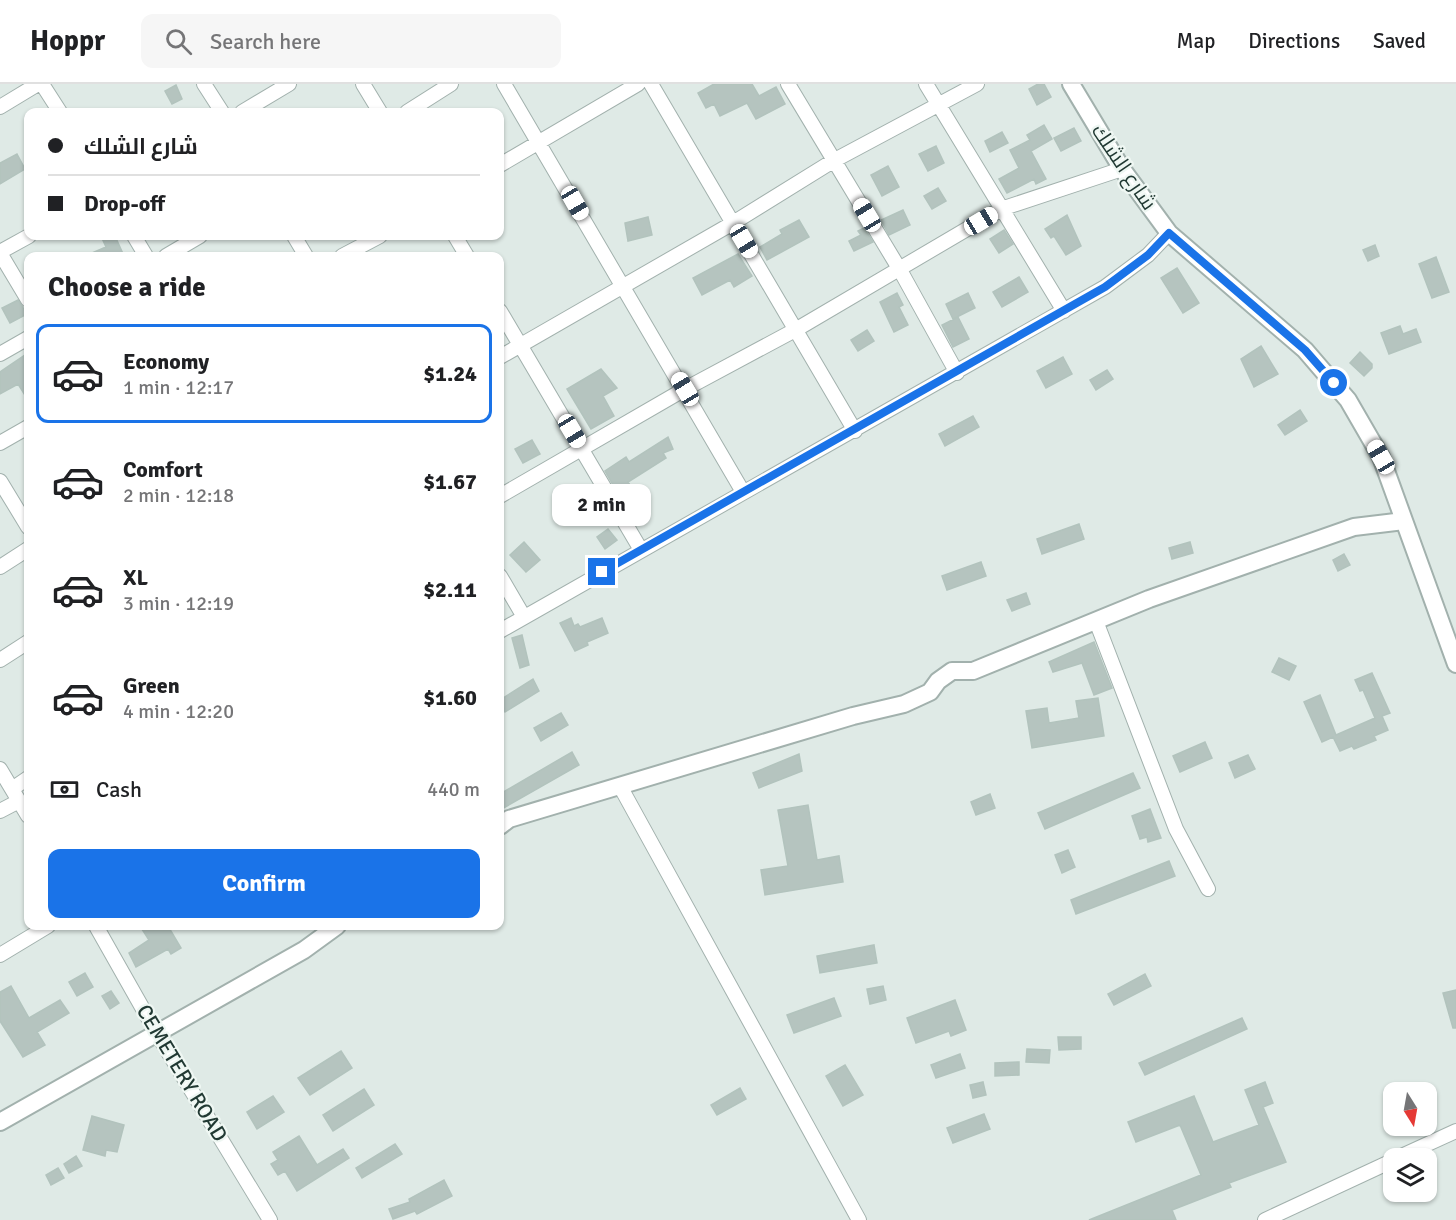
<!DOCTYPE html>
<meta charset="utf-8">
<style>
:root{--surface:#fff;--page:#f6f6f6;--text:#202124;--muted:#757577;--line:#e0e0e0;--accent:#1a73e8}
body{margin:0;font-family:Signika,Cairo,sans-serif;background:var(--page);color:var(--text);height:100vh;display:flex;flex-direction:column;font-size:22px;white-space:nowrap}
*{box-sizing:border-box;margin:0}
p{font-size:20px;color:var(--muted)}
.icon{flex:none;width:33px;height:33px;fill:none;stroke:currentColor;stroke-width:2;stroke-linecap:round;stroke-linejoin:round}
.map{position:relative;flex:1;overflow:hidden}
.drawer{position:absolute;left:24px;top:168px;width:480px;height:678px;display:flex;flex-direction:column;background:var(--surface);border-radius:12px;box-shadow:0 2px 4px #0004}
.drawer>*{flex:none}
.guide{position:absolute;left:24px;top:24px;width:480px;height:132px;border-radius:12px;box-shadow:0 2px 4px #0004;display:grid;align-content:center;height:132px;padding:0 24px;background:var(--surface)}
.needle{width:39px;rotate:169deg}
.buttons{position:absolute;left:1383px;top:998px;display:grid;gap:12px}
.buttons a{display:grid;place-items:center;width:54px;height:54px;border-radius:12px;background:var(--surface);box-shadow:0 2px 4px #0004;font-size:30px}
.end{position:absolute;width:27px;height:27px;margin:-14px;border:8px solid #1a73e8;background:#fff;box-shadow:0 0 0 3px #fff}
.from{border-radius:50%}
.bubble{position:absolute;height:42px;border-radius:12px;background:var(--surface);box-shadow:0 2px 4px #0004;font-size:20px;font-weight:700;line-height:42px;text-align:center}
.car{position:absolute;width:18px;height:36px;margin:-18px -9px;border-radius:8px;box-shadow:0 0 4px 2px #0007;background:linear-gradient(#fff 24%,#345 0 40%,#fff 0 76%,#345 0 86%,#fff 0)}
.guide b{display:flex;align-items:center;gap:21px;height:57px;font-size:22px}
.guide b+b{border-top:2px solid var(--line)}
.guide i{width:15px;height:15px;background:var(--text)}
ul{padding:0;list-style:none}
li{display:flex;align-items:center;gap:18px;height:99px;margin:0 12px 9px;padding:0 12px;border:3px solid transparent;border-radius:12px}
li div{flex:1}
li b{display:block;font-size:22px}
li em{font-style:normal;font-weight:700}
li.active{border-color:var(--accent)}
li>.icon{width:54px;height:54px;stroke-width:1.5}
h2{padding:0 24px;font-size:27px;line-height:72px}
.pay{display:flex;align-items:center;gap:15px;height:66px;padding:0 24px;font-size:22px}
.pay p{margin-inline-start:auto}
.cta{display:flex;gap:12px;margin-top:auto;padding:12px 24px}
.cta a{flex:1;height:69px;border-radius:12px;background:var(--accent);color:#fff;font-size:24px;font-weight:700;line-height:69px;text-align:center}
header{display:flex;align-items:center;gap:36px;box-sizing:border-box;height:84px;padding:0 30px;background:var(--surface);border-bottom:2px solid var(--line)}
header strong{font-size:28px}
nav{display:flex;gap:33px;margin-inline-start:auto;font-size:21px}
.search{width:420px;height:54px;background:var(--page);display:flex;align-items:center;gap:15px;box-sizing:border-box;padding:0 21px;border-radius:12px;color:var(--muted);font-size:22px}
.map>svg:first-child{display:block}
.building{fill:#b5c4bf;stroke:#b2c3bd;stroke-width:1.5}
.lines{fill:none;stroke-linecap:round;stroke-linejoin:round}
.minor-casing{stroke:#a2b1ad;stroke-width:16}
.tertiary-casing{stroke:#a2b1ad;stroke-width:20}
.minor{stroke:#fff;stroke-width:14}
.tertiary{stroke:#fff;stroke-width:16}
.route{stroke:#1a73e8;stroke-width:8}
.labels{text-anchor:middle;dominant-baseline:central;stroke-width:4.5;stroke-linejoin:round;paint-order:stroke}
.street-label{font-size:21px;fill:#213933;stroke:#eff7f3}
</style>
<header>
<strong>Hoppr</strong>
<div class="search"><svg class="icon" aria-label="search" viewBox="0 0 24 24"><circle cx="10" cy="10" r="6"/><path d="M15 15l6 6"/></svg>Search here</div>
<nav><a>Map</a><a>Directions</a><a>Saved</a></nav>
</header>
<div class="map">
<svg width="1456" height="1136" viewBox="0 0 1456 1136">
<rect width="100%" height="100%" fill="#dfeae6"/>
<path class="building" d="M714 0H752L759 12 776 3 785 20 756 35 747 19 720 32 714 20 706 24 698 9Z
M1038 0H1044L1051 13 1037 21 1029 5Z
M176 1 182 15 172 20 165 7Z
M1044 41 1052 55 1031 67 1046 95 1036 100 1034 95 1007 109 999 95 1019 84 1010 66 1030 56 1027 51Z
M1074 44 1081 57 1061 67 1054 54Z
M1002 48 1008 59 990 68 985 57Z
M936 62 944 79 928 87 919 70Z
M17 70 25 85 0 100V79Z
M888 82 899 103 882 112 871 91Z
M938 104 946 117 932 125 924 112Z
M903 126 910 141 889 151 881 136Z
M1067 131 1081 162 1066 171 1054 152 1051 154 1045 145Z
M648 133 652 151 628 157 625 139Z
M799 136 809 153 767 176 760 163 782 150 780 146Z
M864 144 873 158 854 167 849 157 861 151 858 147Z
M1004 146 1013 160 999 169 990 155Z
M101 152H115L124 172H85L106 163Z
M1375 161 1379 172 1368 177 1363 166Z
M738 170 752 192 734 203 730 196 702 211 693 194Z
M1436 173 1449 208 1432 214 1419 180Z
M1177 184 1199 219 1183 229 1161 194Z
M1019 193 1028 208 1002 223 993 208Z
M897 209 903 221 899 223 908 241 894 248 880 218Z
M968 209 975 224 953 235 946 220Z
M18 216 27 230 10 239 2 224Z
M958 233 969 255 953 263 942 241Z
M1400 242 1403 250 1416 245 1421 258 1389 270 1381 249Z
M867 246 874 257 858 267 851 256Z
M1261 262 1278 290 1254 303 1241 275Z
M1360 268 1372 280V284L1364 292 1350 279Z
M28 269V316L18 300 0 310V288Z
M1063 273 1072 290 1046 304 1037 287Z
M601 285 617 304 603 312 614 332 591 345 567 305Z
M1107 286 1113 295 1096 306 1090 296Z
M1300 326 1307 337 1285 351 1278 341Z
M973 332 979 343 945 362 939 350Z
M668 353 673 365 663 369 666 374 628 398 645 426 632 434 605 387 626 373 629 378Z
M532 356 540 370 523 379 515 365Z
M1079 440 1084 455 1042 470 1037 455Z
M608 445 617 456 605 465 597 453Z
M524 458 540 476 526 488 510 471Z
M1190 458 1193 469 1172 475 1169 464Z
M1344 470 1350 481 1338 487 1333 476Z
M981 478 986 492 947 506 942 492Z
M1026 509 1030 520 1012 527 1007 516Z
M571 534 574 542 578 540 580 543 602 534 608 549 587 558 588 561 575 567 560 539Z
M522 551 529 581 520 584 512 554Z
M1094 558 1112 604 1094 611 1082 579 1053 588 1049 578Z
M1279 574 1296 582 1289 596 1272 588Z
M1372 589 1390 629 1382 632 1388 646 1374 652 1376 656 1354 665 1352 662 1340 667 1333 653 1322 658 1304 618 1320 611 1336 651 1375 634 1363 606 1360 607 1355 596Z
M533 595 539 607 505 628 500 616Z
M1098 614 1104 652 1032 664 1026 627 1047 624 1049 639 1079 634 1076 617Z
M561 629 568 641 541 657 534 644Z
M1205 658 1212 674 1180 688 1173 672Z
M572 668 579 681 500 726V710Z
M799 670 802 687 759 704 753 689Z
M1248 671 1255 685 1235 694 1229 679Z
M1133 689 1140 704 1045 745 1038 729Z
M990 710 995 724 976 731 971 718Z
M808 721 817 776 839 772 843 798 765 811 761 786 788 782 778 726Z
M1150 725 1161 754 1148 758 1147 753 1140 755 1132 732Z
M1068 766 1075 783 1062 789 1055 771Z
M1169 777 1175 792 1076 830 1071 816Z
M140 842H168L181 864 171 870 168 865 136 883 129 869 149 856Z
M874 861 877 879 820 889 817 872Z
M85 889 93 903 77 912 69 898Z
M1145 890 1151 902 1114 921 1108 910Z
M11 902 29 934 60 916 69 929 37 948 45 961 23 973 0 937V908Z
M883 902 886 916 870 920 867 905Z
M1456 906V944H1453L1443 909Z
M111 907 119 919 110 925 102 912Z
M834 914 841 932 794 949 787 931Z
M955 916 966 946 951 952 949 947 916 959 907 934Z
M1242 934 1247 945 1145 991 1139 979Z
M1058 953H1081V965L1059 966Z
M1027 965 1050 966 1049 979 1026 978Z
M341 967 352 984 310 1011 298 994Z
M960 970 965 984 936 994 931 981Z
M1019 978V991L995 992V979Z
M845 981 863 1011 843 1022 826 992Z
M983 998 986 1011 973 1014 970 1001Z
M1265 998 1273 1019 1263 1023 1286 1078 1229 1099 1231 1103 1172 1126 1176 1136H1089L1201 1091 1180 1041 1136 1058 1128 1038 1194 1012 1213 1058 1259 1041 1245 1006Z
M740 1004 746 1015 717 1031 711 1021Z
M364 1005 374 1021 333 1047 323 1031Z
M273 1012 284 1028 257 1045 247 1028Z
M984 1030 990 1045 953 1059 947 1044Z
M92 1032 124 1041 117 1068 106 1066 105 1072 83 1066Z
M299 1052 317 1081 343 1065 349 1074 297 1107 285 1087 278 1091 271 1080 278 1076 273 1068Z
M395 1060 402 1070 362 1094 356 1084Z
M76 1072 82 1082 69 1089 64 1080Z
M58 1084 64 1094 51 1101 46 1091Z
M444 1096 452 1112 417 1130 415 1127 393 1135 389 1125 410 1118 409 1115Z"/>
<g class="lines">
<g class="minor-casing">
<path id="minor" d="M42 0 60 28
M204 0 222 28
M363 0 380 28
M504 0 743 408
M651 0 855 347
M788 0 900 186 957 289
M926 0 1064 227
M0 23 38 0
M242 28 289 0
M407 28 451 0
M500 81 638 0
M134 152 146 172
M294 152 306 172
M455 152 467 172
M0 168 29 152
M0 169 28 216
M166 172 200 152
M342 172 380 152
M500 227 641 466
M0 270 28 254
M500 273 733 139 833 77 977 0
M0 359 28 343
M0 397 28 443
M500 412 685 305 797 245 1001 125 1122 85
M0 483 28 465
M500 492 524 533
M1096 537 1176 745 1208 805
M500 547 1105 203 1148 171 1169 149
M0 576 28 558
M0 685 28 732
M620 702 859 1136
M12 705 28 694
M0 727 19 717
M96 842 156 948 270 1136
M0 871 48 842
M1397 1074 1456 1047
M1265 1136 1394 1076"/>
</g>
<g class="tertiary-casing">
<path id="tertiary" d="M1071 0 1122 85 1169 149 1305 266 1348 316 1381 373 1456 580
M500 742 509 735 853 632 904 620 930 608 938 597 952 587H973L1149 515 1354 443 1404 437
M0 1038 304 866 337 842"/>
</g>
<use href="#minor" class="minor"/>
<use href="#tertiary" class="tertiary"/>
</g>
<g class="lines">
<path class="route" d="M602 488 1105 203 1148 171 1169 149 1305 266 1334 299"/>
</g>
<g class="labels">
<g class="street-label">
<text transform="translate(1124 83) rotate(56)">شارع الشلك</text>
<text transform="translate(182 989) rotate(59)">CEMETERY ROAD</text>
</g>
</g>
</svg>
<div class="buttons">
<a><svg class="needle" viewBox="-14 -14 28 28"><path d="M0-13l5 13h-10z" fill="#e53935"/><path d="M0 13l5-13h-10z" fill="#757577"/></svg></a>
<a><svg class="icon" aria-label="layers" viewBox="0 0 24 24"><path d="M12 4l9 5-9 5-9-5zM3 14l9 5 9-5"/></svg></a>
</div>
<i class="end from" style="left:1334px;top:299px"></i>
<i class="end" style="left:602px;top:488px"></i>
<div class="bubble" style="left:552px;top:400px;width:99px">2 min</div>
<i class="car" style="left:575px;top:119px;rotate:150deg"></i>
<i class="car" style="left:867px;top:131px;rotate:329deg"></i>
<i class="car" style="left:981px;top:137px;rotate:59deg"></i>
<i class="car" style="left:744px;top:157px;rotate:149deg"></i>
<i class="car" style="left:685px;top:305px;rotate:329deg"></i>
<i class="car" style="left:572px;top:347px;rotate:149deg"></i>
<i class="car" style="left:1381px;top:373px;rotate:330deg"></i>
<div class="guide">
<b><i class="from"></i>شارع الشلك</b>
<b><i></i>Drop-off</b>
</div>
<section class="drawer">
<h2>Choose a ride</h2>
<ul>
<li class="active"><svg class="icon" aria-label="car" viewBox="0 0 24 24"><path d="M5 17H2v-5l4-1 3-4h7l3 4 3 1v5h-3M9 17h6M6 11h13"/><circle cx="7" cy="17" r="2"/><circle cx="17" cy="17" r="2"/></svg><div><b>Economy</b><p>1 min · 12:17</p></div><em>$1.24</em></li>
<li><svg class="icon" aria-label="car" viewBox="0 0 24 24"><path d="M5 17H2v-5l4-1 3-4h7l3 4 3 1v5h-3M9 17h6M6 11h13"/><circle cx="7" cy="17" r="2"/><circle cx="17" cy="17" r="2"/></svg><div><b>Comfort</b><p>2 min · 12:18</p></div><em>$1.67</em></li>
<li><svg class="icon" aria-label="car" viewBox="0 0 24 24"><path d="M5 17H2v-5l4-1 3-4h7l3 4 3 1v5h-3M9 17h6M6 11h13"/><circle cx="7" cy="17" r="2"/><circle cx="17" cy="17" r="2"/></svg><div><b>XL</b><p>3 min · 12:19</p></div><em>$2.11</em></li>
<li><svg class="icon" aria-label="car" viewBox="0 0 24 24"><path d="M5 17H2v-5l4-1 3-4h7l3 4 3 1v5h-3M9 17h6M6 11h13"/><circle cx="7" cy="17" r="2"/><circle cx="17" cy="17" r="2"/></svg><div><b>Green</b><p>4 min · 12:20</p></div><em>$1.60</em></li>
</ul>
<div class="pay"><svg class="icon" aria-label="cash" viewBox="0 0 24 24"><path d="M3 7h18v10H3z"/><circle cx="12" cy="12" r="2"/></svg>Cash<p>440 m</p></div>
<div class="cta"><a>Confirm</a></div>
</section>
</div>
